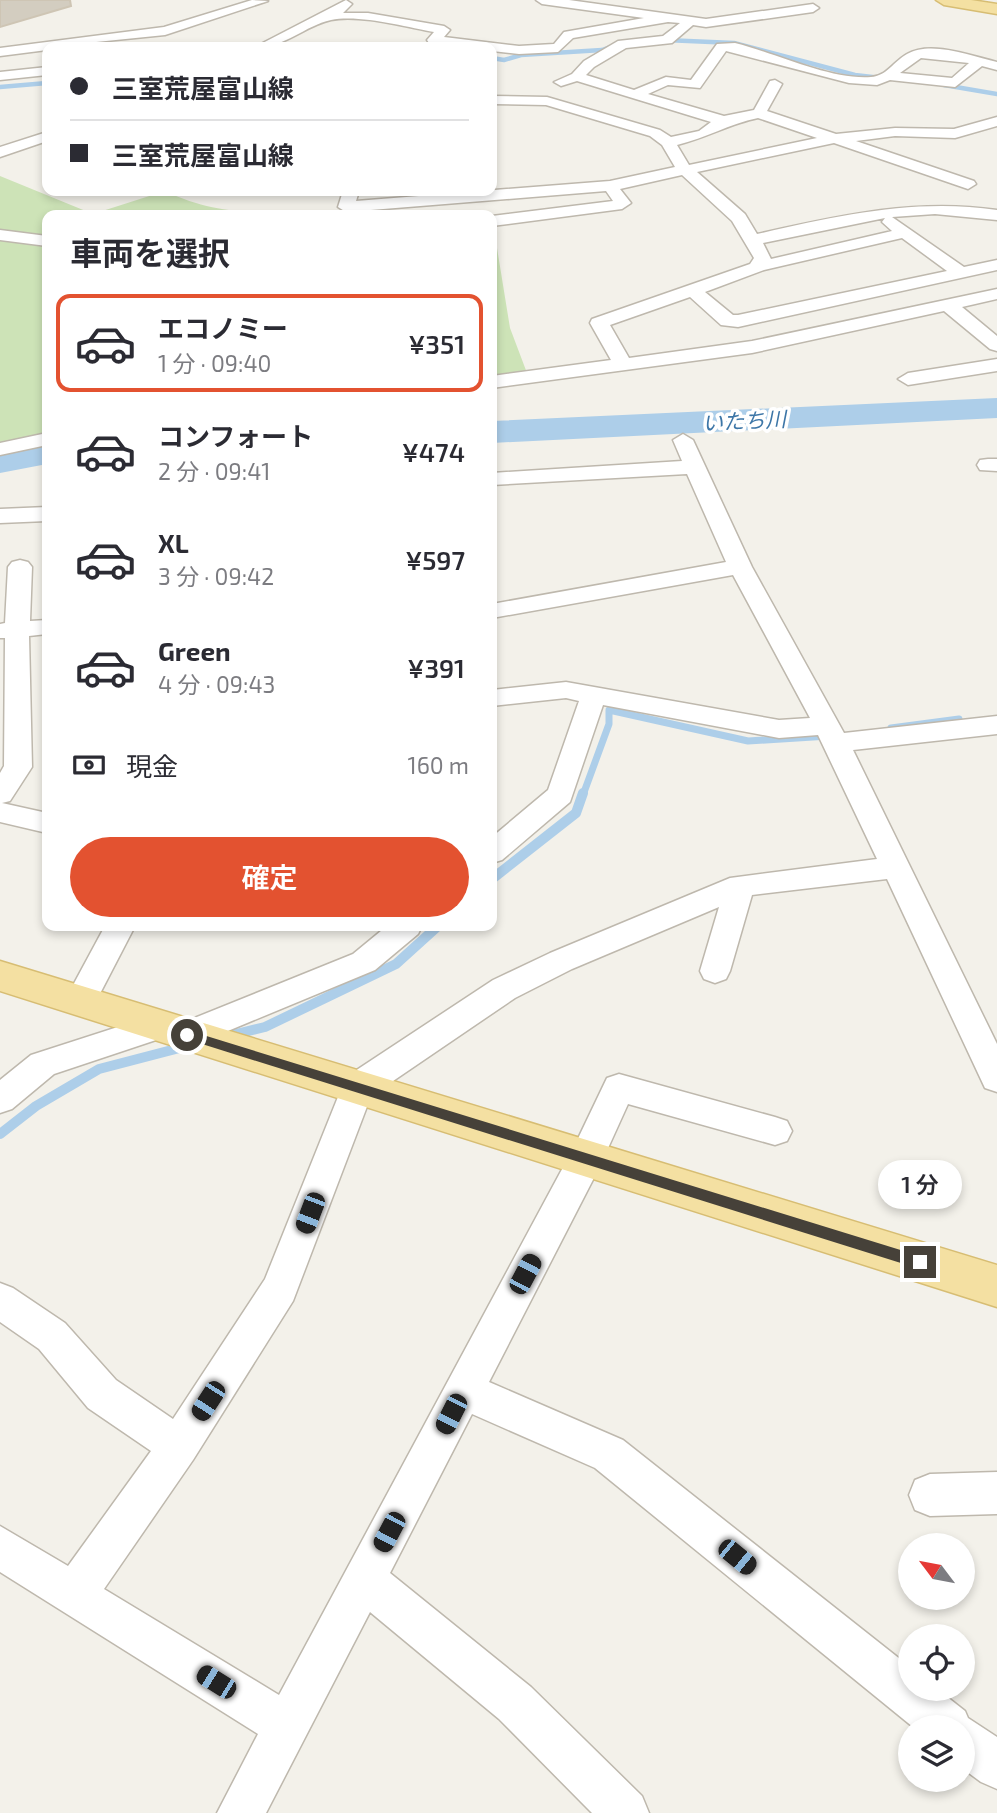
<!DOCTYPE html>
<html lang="ja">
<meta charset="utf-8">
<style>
:root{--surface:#fff;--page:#f2f2f3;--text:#2b2b33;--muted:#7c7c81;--line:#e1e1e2;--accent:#e35230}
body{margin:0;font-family:"Exo 2","Noto Sans JP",sans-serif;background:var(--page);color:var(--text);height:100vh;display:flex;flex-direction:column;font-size:26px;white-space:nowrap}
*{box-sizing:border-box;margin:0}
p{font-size:23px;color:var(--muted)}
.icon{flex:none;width:38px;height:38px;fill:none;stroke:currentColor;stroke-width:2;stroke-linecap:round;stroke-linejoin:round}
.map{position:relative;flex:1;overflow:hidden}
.drawer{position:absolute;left:42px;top:210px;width:455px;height:721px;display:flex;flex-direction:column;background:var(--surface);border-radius:14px;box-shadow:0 4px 10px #0003}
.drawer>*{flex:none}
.hud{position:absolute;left:42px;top:42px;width:455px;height:154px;border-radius:14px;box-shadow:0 4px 10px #0003;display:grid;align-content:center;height:154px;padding:0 28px;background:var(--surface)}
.needle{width:46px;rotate:302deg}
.buttons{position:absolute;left:898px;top:1533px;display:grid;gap:14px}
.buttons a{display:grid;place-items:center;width:77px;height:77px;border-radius:50%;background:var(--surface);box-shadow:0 4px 10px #0003;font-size:35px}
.end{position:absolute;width:32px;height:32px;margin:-16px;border:9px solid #464139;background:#fff;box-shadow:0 0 0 4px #fff}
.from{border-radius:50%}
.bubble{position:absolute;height:49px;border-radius:24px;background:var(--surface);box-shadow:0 4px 10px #0003;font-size:23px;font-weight:600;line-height:49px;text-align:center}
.car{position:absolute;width:21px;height:42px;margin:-21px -10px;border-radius:9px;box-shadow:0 0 5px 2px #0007;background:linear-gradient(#222 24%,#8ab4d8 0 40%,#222 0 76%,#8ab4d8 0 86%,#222 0)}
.hud b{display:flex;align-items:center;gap:24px;height:66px;font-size:26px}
.hud b+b{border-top:2px solid var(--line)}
.hud i{width:18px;height:18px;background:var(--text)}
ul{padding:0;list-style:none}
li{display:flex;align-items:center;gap:21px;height:98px;margin:0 14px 10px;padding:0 14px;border:4px solid transparent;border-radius:14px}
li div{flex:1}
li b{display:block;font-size:26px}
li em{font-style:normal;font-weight:600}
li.active{border-color:var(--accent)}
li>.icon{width:63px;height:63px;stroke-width:1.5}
h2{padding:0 28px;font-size:32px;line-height:84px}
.pay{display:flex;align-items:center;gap:18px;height:77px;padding:0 28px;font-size:26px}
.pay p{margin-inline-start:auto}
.button{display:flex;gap:14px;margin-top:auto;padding:14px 28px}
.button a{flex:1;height:80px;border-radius:42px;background:var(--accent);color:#fff;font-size:28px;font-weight:600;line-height:80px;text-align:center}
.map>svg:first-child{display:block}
.green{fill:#cde3b7}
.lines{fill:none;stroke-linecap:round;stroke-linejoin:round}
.stream-far2{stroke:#adcee9;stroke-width:4.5}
.stream-far1{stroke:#adcee9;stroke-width:7}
.stream{stroke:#adcee9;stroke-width:10}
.river{fill:#adcee9;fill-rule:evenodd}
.building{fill:#d3cdc0;stroke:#cec5b4;stroke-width:2}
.minor-casing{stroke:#beb8ad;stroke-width:3}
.major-casing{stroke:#d7bd73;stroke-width:3}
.minor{fill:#fff;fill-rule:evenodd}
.major{fill:#f4e0a2;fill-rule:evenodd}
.route{fill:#464139}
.labels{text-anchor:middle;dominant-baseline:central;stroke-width:7;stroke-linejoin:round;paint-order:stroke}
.far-water-label{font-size:21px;font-style:italic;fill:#3d76a7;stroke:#fff}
</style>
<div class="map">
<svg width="997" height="1813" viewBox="0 0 997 1813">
<rect width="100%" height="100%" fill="#f3f1ea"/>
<path class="green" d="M0 176 93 214 165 191C230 222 276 208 342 215H47V435L0 444Z
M492 248H497L510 328 527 373 492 377Z"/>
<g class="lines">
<path class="stream-far2" d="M665 40 734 43 855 75 881 78
M492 58 504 60 521 55 602 50 613 46
M944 85 997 94
M0 87 47 83"/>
<path class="stream-far1" d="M891 728 959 719
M583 795 609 724V710L748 741 829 736"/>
<path class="stream" d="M492 879 576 813 583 793
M228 1036 265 1027 396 964 438 926
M0 1134 36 1106 99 1069 191 1045"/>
<path class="river" d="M997 398V418L492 443V421Z
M47 442V464L0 473V451Z"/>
</g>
<path class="building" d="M0 0H70L71 6 0 27Z"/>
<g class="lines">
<g class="minor-casing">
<path id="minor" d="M252 0 268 1 165 35 47 47V50L0 56V48L164 27Z
M346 0 352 4 343 13H368L444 26 450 30 444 37 519 46 554 44 564 32 644 18 542 4 536 0H569L706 19 813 4 819 8 813 12 706 27 693 25 672 43 626 48 594 67 586 75 634 90 666 77 691 80 717 44 735 43C776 53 830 80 871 77 887 76 894 61 907 54 931 40 972 56 997 62V70L982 66 955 87 890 80 877 85 849 83 726 51 700 88 668 85 648 94 724 116 754 110 770 81 775 80 782 84 767 111 836 134 895 128 954 129 997 117V126L955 138 895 136 856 141 974 181 976 184 968 189 834 143 697 172 745 214 757 234C838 216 914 198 997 210V220L935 214 892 217 964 267 997 260V270L738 327 721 325 690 297 610 325 629 358 752 341 997 289V299L962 307 997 336V351L990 349 944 311 752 353 492 388V376L611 360 590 323 592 319 750 264 754 258 732 221 682 175 620 189 631 203 622 209 492 226V216L613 201 606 191 346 212 338 207 343 191H359L356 201 610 181 675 167 662 145 650 136 546 105 492 104V96L547 97 660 130 671 137 699 131 711 122 577 81 561 86 554 82 572 74 584 61 618 41 663 36 680 23 668 22 573 38 558 52 519 54 492 51V47L429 43 427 40 434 32C406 27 359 14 331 20 304 26 285 48 255 47ZM921 58 969 63 952 78 900 73ZM758 118 817 138 689 165 677 145C706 138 729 124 758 118ZM885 218 882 222 892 231 771 259 763 243ZM902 238 947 271 738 315H733L705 292 764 270Z
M47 67V75L0 80V72Z
M47 132V141L0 157V147Z
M0 230 47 236V246L0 240Z
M997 359V371L908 385 898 379 908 373Z
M47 433V445L0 455V443Z
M683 434 693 440 752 567 844 733 997 716V734L853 750 997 1044V1092L985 1088 887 879 752 895 730 971 726 979 715 983 704 979 700 971 719 907 572 969 515 998 371 1096 293 1301 193 1460 104 1589 279 1695 574 1147 607 1078 619 1074 775 1117 787 1121 792 1131 787 1141 775 1145 628 1104 599 1168 489 1382 623 1440 910 1667V1689H937L965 1711 968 1718 997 1737V1789L981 1782 962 1768V1727H913L595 1468 472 1414 390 1573 531 1687 642 1796 649 1813H592L499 1719 370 1612 266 1813H217L258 1734 0 1572V1526L68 1566 151 1451 88 1408 39 1349 0 1322V1283L13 1288 65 1323 116 1380 173 1419 265 1279 346 1077 493 980 550 953 730 878 877 859 818 735 779 738 603 705 570 802 502 860 492 863V837L548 790 579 701 566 698 492 706V690L566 682 779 720 810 718 733 575 492 618V604L726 562 687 474 492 485V473L682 461 673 440Z
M988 459H997V471L980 470 977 465 980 460Z
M47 507V521L0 523V509Z
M20 560 28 562 32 567 30 621 47 620V634L29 636 32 767 10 801 2 803 47 813V833L0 822V773L4 766 5 638H0V624L5 623 8 567 12 562Z
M105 926H135L91 1011 80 1014 69 1011 64 1002Z
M387 926H422L418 934 375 970 187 1048 176 1044 171 1035 54 1074 12 1109 0 1113V1080L31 1055 161 1013 172 1017 177 1025 353 954Z
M997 1472V1514L930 1516 915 1510 909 1495 915 1480 930 1474Z"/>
</g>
<g class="major-casing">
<path id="major" d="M936 0H971L997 4V14L944 5Z
M0 961 997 1265V1307L0 991Z"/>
</g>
<use href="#minor" class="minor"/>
<use href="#major" class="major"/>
</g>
<path class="route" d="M187 1030 920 1256 927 1262 920 1269 183 1038 181 1035Z"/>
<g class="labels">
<g class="far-water-label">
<text transform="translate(744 420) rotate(-3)">いたち川</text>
</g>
</g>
</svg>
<div class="buttons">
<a><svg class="needle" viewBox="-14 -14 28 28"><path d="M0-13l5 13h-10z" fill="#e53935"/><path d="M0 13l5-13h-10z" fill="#7c7c81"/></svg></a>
<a><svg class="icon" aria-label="locate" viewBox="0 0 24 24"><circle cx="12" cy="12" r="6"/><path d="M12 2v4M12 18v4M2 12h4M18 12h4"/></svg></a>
<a><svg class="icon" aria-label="layers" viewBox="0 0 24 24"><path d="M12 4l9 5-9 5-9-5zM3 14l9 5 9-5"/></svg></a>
</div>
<i class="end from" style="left:187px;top:1035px"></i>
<i class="end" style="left:920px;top:1262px"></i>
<div class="bubble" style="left:878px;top:1160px;width:84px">1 分</div>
<i class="car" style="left:310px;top:1213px;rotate:201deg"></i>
<i class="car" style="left:525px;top:1274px;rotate:28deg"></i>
<i class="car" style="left:208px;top:1401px;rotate:213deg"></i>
<i class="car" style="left:451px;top:1414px;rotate:207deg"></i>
<i class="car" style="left:389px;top:1532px;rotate:208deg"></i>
<i class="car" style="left:737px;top:1557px;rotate:129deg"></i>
<i class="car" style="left:216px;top:1682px;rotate:302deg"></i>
<div class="hud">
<b><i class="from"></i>三室荒屋富山線</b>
<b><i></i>三室荒屋富山線</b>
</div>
<section class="drawer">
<h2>車両を選択</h2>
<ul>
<li class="active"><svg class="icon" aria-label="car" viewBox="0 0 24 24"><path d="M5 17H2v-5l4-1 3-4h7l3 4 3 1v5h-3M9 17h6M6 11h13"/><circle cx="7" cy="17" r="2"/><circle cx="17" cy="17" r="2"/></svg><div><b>エコノミー</b><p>1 分 · 09:40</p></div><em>¥351</em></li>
<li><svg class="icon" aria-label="car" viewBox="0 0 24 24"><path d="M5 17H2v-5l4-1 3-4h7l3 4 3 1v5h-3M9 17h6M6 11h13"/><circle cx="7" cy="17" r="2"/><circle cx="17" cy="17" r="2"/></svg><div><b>コンフォート</b><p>2 分 · 09:41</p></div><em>¥474</em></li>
<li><svg class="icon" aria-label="car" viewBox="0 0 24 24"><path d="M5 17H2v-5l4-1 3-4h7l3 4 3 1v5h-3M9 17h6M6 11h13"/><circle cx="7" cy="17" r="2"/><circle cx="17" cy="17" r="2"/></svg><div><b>XL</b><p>3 分 · 09:42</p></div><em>¥597</em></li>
<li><svg class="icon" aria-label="car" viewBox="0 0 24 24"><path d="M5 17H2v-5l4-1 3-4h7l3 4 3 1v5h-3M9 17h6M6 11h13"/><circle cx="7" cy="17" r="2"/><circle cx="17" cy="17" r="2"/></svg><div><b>Green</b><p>4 分 · 09:43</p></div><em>¥391</em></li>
</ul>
<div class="pay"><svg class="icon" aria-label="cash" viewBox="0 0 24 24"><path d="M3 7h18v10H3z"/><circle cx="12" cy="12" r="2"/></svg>現金<p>160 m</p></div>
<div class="button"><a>確定</a></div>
</section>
</div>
